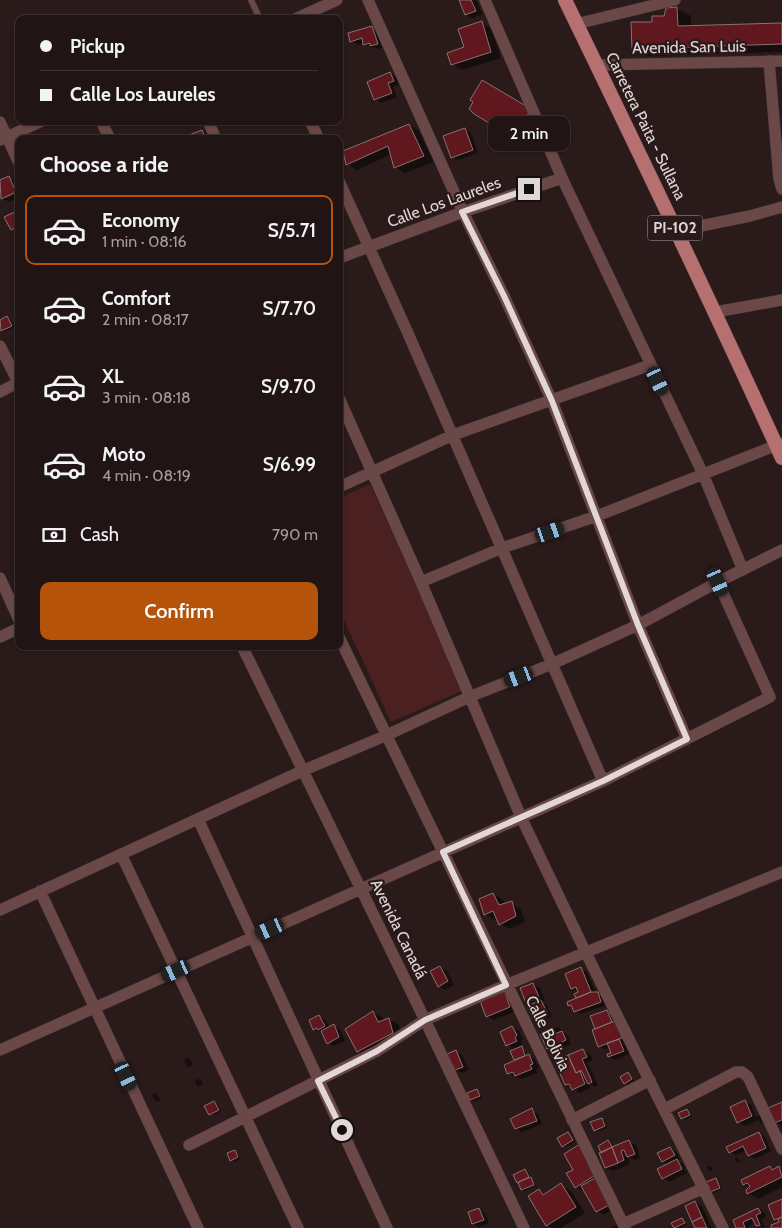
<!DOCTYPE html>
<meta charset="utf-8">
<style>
:root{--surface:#201414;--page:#2d2122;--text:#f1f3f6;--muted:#a29ea0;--line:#3d3334;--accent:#b45309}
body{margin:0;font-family:Cabin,sans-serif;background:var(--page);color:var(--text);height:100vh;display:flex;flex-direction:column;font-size:19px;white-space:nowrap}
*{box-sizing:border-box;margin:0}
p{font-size:16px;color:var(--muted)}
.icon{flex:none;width:28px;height:28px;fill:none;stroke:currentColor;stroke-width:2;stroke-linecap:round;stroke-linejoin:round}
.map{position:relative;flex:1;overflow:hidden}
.details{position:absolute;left:15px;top:135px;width:328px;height:515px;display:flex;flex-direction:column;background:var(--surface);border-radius:10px;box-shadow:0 1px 4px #0004,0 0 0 1px var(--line)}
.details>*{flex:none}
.top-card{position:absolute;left:15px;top:15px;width:328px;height:110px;border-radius:10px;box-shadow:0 1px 4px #0004,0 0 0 1px var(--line);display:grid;align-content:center;height:110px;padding:0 25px;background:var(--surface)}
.end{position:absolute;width:22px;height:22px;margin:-11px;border:6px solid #e2d6d6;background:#111;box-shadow:0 0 0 2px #111}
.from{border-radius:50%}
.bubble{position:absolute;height:35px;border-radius:10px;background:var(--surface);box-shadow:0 1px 4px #0004,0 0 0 1px var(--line);font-size:16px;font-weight:600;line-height:35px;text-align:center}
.car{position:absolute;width:15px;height:30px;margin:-15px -8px;border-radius:6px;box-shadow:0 0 4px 1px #0007;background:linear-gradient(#222 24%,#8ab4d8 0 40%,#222 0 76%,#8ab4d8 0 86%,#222 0)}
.top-card b{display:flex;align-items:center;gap:18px;height:48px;font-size:19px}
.top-card b+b{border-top:1px solid var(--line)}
.top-card i{width:12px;height:12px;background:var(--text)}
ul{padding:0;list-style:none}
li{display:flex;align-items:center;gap:15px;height:70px;margin:0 10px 8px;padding:0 15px;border:2px solid transparent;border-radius:10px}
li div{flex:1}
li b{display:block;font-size:19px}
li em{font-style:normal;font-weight:600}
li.on{border-color:var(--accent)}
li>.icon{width:45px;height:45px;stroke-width:1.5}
h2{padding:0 25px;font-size:22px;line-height:60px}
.pay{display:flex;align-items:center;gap:12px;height:55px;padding:0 25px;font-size:19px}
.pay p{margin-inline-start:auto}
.primary-button{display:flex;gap:10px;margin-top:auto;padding:10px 25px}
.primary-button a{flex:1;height:58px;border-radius:10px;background:var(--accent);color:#fff;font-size:20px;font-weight:600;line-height:58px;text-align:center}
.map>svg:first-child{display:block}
.green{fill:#4b2021}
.shadow{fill:#0007}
.building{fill:#60171d;stroke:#877272}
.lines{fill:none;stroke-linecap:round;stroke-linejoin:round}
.service-casing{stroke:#443434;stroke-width:7}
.minor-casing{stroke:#443434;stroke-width:12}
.primary-casing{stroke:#443434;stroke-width:15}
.service{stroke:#6b4848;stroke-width:5.5}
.minor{stroke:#6b4848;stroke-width:11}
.primary{stroke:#b6706f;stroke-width:14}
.route{stroke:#e2d6d6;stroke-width:6}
.labels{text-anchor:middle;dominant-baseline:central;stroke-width:4.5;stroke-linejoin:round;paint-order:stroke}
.shield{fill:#2a1a1a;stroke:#ab9e9e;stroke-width:1}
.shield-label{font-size:15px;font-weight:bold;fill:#e2d6d6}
.street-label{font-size:16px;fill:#e2d6d6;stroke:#2a1a1a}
</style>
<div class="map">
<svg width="782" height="1228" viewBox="0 0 782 1228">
<rect width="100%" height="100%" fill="#2a1a1a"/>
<path class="green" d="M370 484 464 690 391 722 339 609V498Z"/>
<path class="shadow" d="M460 0H476L482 14 473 18 466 15Z
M667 9H677L691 16V27L782 24V52L647 56 633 49 653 23 665 17Z
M481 23 491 28 501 58 462 70 452 64 466 48Z
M372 28 379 31 383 48 378 49 374 47 371 48 364 43 358 45 352 41Z
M390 74 397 78 399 84 393 87 397 97 381 103 375 99Z
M474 102 536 113 544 118 528 145 475 113Z
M409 125 419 131 434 162 405 173 395 167 392 154 357 170 347 164 344 151Z
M465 130 471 133 478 153 458 160 452 157Z
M202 131 209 135 210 139H192Z
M9 178 15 181 19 190 5 196V199L19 193V197L9 202 2 198 0 192V182Z
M19 211V232L18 233 11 229Z
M7 318 10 319 14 327 4 332 0 327V322Z
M493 894 503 900 506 904 511 903 521 909 525 922 510 929 500 924 498 918 495 920 485 914Z
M440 967 447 971 454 985 445 990 439 986Z
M581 969 587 972 596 993 604 997 607 1005 581 1014 569 1005 577 999 575 995 580 993 572 988Z
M533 984 540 988 545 1001 542 1002 547 1005 552 1016 540 1022 534 1018 532 1005 527 1002Z
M503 989 516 1011 494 1020 487 1016Z
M607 1011 614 1015 629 1054 615 1060 609 1056 612 1053 610 1048 605 1049 599 1046 596 1030Z
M373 1012 383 1018 384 1021 389 1019 399 1025 402 1038 368 1057 358 1051Z
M319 1016 325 1020 330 1028 333 1026 340 1029 345 1041 334 1046 328 1043 323 1031 321 1032 314 1029Z
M512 1027 519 1031 523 1039 521 1042 522 1044 514 1049 507 1045Z
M558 1027 568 1036 571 1044 555 1051 548 1048 542 1034Z
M522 1048 524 1049 527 1057 529 1056 535 1060 539 1068 536 1069 537 1073 522 1079 508 1073 518 1061 515 1059Z
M583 1050 590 1054 593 1060 587 1063 598 1085 595 1087 589 1083 591 1088 580 1093 566 1085Z
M456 1051 462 1055 469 1070 462 1073 456 1070Z
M187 1058 190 1059 193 1065 189 1067 186 1065 184 1060Z
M628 1074 634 1081 627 1084 625 1083Z
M198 1079 201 1080 203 1085 199 1086 196 1085 195 1080Z
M477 1091 479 1092 482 1098 474 1101 471 1099Z
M156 1093 161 1100 157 1102 151 1095Z
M214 1102 217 1104 221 1111 213 1115 210 1114Z
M745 1102 751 1105 756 1117 760 1115 765 1121 762 1124 758 1120 745 1126 738 1122Z
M782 1104V1126L775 1122Z
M532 1110 538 1114 542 1124 522 1132 516 1128Z
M687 1110 692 1116 685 1120 682 1118Z
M602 1119 605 1121 607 1128 597 1132 595 1130Z
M568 1133 571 1135 575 1142 565 1147 563 1146Z
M758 1134 765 1137 771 1151 755 1159 749 1155 747 1151 736 1155 730 1152Z
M608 1142 614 1148 629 1142 636 1145 640 1158 635 1160 627 1156 630 1164 613 1171 606 1168Z
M580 1146 616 1207 604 1215 597 1211 586 1192 576 1187 575 1170Z
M670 1148 676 1152 680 1159 677 1161 683 1164 687 1173 669 1182 663 1178 669 1165 662 1161Z
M235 1151 238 1153 240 1159 234 1162 231 1160Z
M737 1157 741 1161 738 1163 734 1159Z
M710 1166 712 1168 713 1170 711 1171 708 1170 707 1167Z
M770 1167 775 1170 779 1168 782 1169V1187L758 1199 748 1193 750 1188 744 1184Z
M525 1170 528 1172 536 1186 525 1191 522 1189 515 1175Z
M715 1180 718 1181 722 1189 714 1193 711 1191Z
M561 1185 571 1191 585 1213 561 1228H552L547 1225 539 1191 546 1194Z
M695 1202 702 1206 712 1228H696Z
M479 1209 485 1213 489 1223 480 1227 473 1224Z
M758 1209 765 1213 766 1217 761 1219 765 1228 757 1225 756 1222 749 1226 750 1228H738L734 1220Z
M682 1219 687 1225 680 1228 675 1227Z
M617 1225 622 1228H609Z"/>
<path class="building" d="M459 0H471L476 11 465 15Z
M677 7 678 26 782 23V44L632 49 631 22H652V16H664L666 8Z
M482 21 491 52 451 65 447 53 464 47 458 29Z
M372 26 378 44 370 46V43L363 45 362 38 350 42 348 33Z
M390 72 394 81 388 83 392 93 374 100 367 82Z
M482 80 531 109 514 138 474 114 469 109 473 102 470 100Z
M409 124 424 156 394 168 388 146 346 165 343 151Z
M465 128 473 150 451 158 443 136Z
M202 130 206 139H190L189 135Z
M9 176 16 192 1 199 0 180Z
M19 210V226L11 230 4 217Z
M7 316 12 326 1 331 0 320Z
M493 893 499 905 512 901 516 916 499 925 493 911 484 915 479 899Z
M440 966 448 981 438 987 430 971Z
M581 967 591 992 576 998 574 994 578 992 576 987 571 989 565 974Z
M533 983 539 997 526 1003 520 988Z
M503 987 510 1007 486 1017 479 998Z
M591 992H598L601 1002 574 1012 571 1005 568 1006 567 1002Z
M541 1000 547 1012 533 1019 527 1006Z
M607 1010 612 1022 595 1029 590 1016Z
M373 1011 378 1022 389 1018 393 1033 357 1052 345 1029Z
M319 1015 325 1026 318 1030 317 1028 313 1030 309 1020Z
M615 1021 622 1038 598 1047 592 1030Z
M334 1024 339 1037 327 1044 321 1031Z
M512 1026 517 1035 515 1038 517 1041 506 1046 500 1032Z
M551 1029 554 1034 562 1031 566 1040 547 1049 540 1034Z
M619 1039 624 1051 608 1057 607 1054 611 1053 607 1043Z
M522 1046 525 1056 514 1060 510 1051Z
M583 1049 587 1057 582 1059 592 1082 588 1084 581 1070 576 1073 568 1055Z
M456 1050 463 1067 455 1070 447 1054Z
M529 1054 533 1064 530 1065 532 1069 515 1076 513 1072 507 1074 504 1065Z
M568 1055 576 1073 580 1071 585 1084 572 1090 569 1084 565 1085 555 1062Z
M628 1072 632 1079 624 1084 620 1077Z
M477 1089 480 1096 470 1100 467 1093Z
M745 1100 752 1116 737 1123 730 1107Z
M214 1101 219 1110 209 1115 204 1106Z
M782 1102V1120L774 1123 768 1108Z
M532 1108 537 1121 515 1129 510 1119Z
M687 1109 690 1115 681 1119 678 1113Z
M602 1118 605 1126 594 1131 590 1122Z
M568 1132 573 1140 562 1147 557 1138Z
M759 1132 766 1148 748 1156 743 1146 729 1153 726 1147Z
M608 1140 612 1147 601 1153 598 1146Z
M629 1140 635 1154 627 1157 624 1150 621 1151 624 1160 618 1163 612 1147Z
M580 1144 597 1174 575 1188 566 1173 573 1170 564 1154Z
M612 1147 618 1163 605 1168 599 1153Z
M670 1147 675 1155 662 1162 657 1153Z
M235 1150 238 1157 230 1161 227 1153Z
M677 1159 682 1169 662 1179 657 1169Z
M770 1166 772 1170 779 1166 782 1177 747 1194 746 1190 750 1186 747 1183 743 1185 741 1180Z
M525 1169 529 1177 517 1183 513 1175Z
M531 1177 534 1185 521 1190 518 1182Z
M595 1178 611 1204 596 1212 581 1186Z
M716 1178 720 1188 710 1192 706 1182Z
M561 1183 576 1207 546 1226 528 1196 539 1189 543 1195Z
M782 1199V1217L774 1220 768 1205Z
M695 1201 702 1217 692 1222 685 1206Z
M479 1208 484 1220 472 1224 468 1212Z
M758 1208 761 1213 756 1215 760 1225 756 1226 752 1218 743 1222 745 1228H736L733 1220Z
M702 1217 707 1228H695L692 1222Z
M782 1217V1228H771V1225L779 1222 778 1219Z
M682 1218 685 1223 674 1228 671 1223Z"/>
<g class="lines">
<g class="service-casing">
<path id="service" d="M251 0 260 19"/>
</g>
<g class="minor-casing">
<path id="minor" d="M368 0 463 212 504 296 552 401 638 625 687 739
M485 0 562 178 703 474 743 570
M295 19 337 0
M576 24 675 0
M769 61 779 179 782 189
M598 65 782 61
M101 121 110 139
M208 121 216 139
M310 121 319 139
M0 122 19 163
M0 140 42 121
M339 181 407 331 603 781
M676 231 750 216 782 207
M339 258 463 212 562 178
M715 312 782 300
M0 346 19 384
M0 392 19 382
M339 398 421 582 521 817 586 953 723 1228
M339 487 453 435 650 365
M0 578 19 620
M421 582 502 548 597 516 782 443
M0 637 19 628
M339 637 625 1228
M242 646 425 1020 524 1228
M198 819 387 1228
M121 854 298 1228
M40 891 198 1228
M0 910 302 771 387 735 469 697 552 664 638 625 718 582 782 550
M0 1050 603 781 770 697 718 582
M665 1109 736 1072H742L748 1077 782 1149
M572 1120 650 1080
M189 1145 377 1051 425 1020 506 985 782 872
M623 1224 704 1188"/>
</g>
<g class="primary-casing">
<path id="primary" d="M565 0C639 152 712 304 782 458"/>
</g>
<use href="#service" class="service"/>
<use href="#minor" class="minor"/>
<use href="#primary" class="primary"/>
</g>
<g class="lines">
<path class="route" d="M342 1130 318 1081 377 1051 425 1020 506 985 443 852 603 781 687 739 638 625 552 401 504 296 462 212 529 189"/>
</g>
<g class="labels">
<rect class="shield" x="647.5" y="215.5" width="55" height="25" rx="4"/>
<g class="shield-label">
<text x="675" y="228">PI-102</text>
</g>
<g class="street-label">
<text transform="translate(689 47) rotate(-1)">Avenida San Luis</text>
<text transform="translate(646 126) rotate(64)">Carretera Paita - Sullana</text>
<text transform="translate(444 202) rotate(-20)">Calle Los Laureles</text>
<text transform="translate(399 929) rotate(64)">Avenida Canadá</text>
<text transform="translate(548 1033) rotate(64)">Calle Bolivia</text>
</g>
</g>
</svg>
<i class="end from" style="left:342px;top:1130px"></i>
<i class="end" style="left:529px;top:189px"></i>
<div class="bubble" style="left:488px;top:116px;width:82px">2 min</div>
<i class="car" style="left:658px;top:381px;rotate:155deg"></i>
<i class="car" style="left:550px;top:532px;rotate:71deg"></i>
<i class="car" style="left:718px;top:582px;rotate:156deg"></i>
<i class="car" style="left:519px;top:677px;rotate:249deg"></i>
<i class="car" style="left:270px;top:929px;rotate:246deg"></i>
<i class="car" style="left:176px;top:971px;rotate:246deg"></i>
<i class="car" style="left:126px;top:1076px;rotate:155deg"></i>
<div class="top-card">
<b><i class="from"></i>Pickup</b>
<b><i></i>Calle Los Laureles</b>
</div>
<section class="details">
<h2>Choose a ride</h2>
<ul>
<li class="on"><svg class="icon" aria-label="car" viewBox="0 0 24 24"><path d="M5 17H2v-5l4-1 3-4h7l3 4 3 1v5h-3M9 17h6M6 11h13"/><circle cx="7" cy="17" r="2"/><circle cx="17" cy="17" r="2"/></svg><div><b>Economy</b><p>1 min · 08:16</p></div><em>S/5.71</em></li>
<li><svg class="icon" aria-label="car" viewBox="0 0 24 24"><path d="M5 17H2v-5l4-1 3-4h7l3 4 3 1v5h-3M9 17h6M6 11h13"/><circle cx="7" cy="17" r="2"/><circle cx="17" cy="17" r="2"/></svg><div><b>Comfort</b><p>2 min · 08:17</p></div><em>S/7.70</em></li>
<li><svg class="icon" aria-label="car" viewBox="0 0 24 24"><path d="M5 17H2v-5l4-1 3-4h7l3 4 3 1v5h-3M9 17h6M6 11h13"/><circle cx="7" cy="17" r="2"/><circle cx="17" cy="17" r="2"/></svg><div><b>XL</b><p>3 min · 08:18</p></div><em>S/9.70</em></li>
<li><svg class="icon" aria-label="car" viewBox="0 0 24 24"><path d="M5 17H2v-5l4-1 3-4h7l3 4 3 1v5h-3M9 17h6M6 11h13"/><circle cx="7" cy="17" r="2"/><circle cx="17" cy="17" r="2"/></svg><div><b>Moto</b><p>4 min · 08:19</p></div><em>S/6.99</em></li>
</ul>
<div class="pay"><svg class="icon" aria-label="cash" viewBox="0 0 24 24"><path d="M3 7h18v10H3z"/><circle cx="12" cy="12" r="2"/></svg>Cash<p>790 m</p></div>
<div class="primary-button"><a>Confirm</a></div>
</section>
</div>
